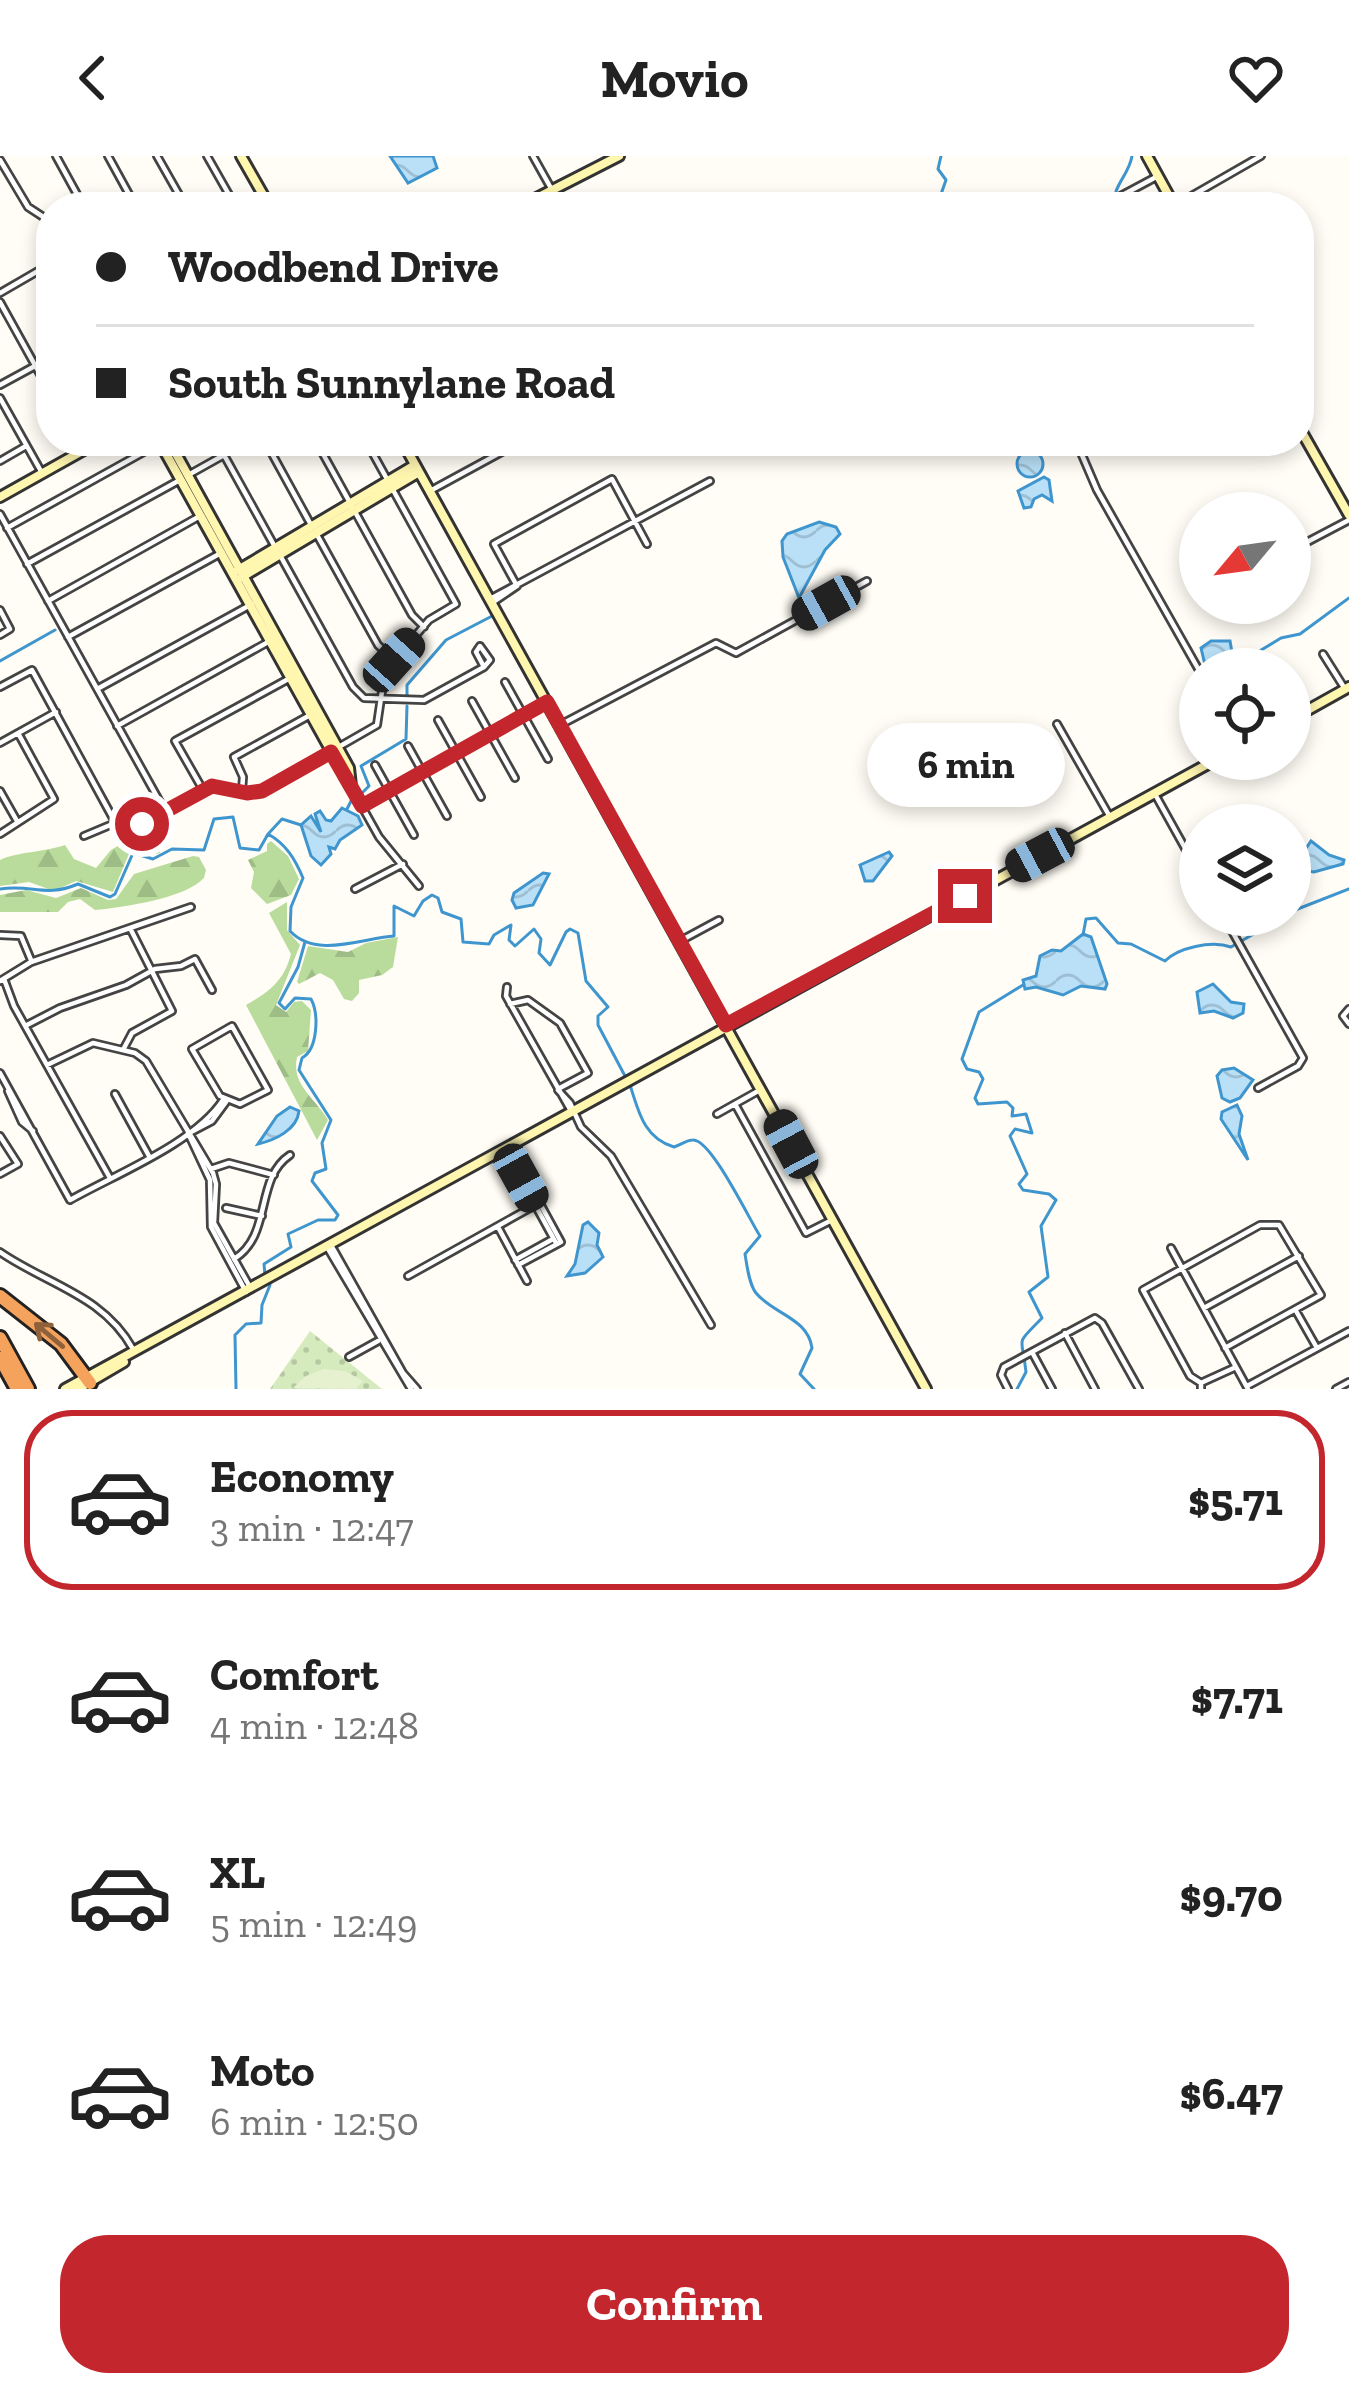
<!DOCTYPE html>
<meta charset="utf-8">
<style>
:root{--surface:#fff;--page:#f2f2f2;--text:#222;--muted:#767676;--line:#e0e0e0;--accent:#c4262e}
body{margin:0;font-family:"Zilla Slab",serif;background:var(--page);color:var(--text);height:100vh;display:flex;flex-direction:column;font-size:45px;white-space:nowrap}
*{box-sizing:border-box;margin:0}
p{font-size:39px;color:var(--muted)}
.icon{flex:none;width:66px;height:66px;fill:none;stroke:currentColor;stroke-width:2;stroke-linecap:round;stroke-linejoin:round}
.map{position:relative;height:1233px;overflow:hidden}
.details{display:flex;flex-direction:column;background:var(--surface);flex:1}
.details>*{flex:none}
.top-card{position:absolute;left:36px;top:36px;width:1278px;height:264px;border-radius:48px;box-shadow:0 6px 18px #0003;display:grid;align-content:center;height:264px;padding:0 60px;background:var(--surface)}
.needle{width:78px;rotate:241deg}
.tools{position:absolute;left:1179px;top:336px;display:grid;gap:24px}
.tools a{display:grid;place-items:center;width:132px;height:132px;border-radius:50%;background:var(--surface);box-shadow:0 6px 18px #0003;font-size:60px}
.end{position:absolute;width:54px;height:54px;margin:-27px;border:15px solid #c4262e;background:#fff;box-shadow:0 0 0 6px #fff}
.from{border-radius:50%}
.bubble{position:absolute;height:84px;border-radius:42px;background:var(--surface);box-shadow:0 6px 18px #0003;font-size:39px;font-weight:700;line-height:84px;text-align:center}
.car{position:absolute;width:36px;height:72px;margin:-36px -18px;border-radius:15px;box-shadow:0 0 9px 3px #0007;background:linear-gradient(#222 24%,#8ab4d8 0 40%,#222 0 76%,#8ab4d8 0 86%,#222 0)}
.top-card b{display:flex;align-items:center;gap:42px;height:114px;font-size:45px}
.top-card b+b{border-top:3px solid var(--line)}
.top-card i{width:30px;height:30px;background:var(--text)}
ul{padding:21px 0 0;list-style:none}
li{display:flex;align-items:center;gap:36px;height:180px;margin:0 24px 18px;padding:0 36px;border:6px solid transparent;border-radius:48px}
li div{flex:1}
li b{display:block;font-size:45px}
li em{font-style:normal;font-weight:700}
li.selected{border-color:var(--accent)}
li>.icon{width:108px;height:108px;stroke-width:1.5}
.cta{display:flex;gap:24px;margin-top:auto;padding:24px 60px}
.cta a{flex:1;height:138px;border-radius:48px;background:var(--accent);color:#fff;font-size:48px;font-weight:700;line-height:138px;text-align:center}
header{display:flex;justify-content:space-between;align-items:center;height:156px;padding:0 60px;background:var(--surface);font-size:54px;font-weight:700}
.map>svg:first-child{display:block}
.forest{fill:url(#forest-firs)}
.park{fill:url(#park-dots)}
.pitch{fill:#e6f2cf}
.water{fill:url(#water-waves);stroke:#3f96cf;stroke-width:3}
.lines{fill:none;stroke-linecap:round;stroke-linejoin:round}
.stream{stroke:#3f96cf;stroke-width:3}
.street-casing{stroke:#444;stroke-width:10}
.secondary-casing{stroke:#333;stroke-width:14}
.highway-casing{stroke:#222;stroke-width:18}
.street{stroke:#fff;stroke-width:4.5}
.secondary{stroke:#fff6b0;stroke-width:8}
.highway{stroke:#f5a25d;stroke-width:12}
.oneway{stroke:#8e613b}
.route{stroke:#c4262e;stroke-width:15}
</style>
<header><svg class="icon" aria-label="back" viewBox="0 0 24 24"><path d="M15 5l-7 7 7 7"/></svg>Movio<svg class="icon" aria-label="heart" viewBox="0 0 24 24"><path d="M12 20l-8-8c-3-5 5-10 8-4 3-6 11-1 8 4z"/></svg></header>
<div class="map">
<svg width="1349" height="1233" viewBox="0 0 1349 1233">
<defs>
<pattern id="forest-firs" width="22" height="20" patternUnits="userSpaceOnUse" patternTransform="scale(3)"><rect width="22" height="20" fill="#b9dc9c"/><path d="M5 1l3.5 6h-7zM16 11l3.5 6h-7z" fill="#9ebc85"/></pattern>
<pattern id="park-dots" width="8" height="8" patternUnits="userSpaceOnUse" patternTransform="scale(3)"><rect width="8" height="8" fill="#d5ebbd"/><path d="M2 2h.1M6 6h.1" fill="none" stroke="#b6c8a1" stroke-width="1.8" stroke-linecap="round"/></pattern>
<pattern id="water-waves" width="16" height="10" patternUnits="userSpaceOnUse" patternTransform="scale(3)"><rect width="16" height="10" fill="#b9e0f7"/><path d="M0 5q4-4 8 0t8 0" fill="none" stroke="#9ebfd3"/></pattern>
</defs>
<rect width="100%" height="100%" fill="#fffdf5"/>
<path class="forest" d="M271 685 288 700 299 723 291 739 267 748 251 732 254 716 248 704 267 695V688Z
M121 688H159L160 697 152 699 142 693H131L113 736 76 725 54 735 29 726 0 730V704C16 696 45 696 65 689L74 703 96 712 111 694Z
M193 700 199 701 206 714 204 722C184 743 124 751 95 754L80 743 68 746 58 756H0V739L26 734 56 742 81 732 108 744 116 743 134 718Z
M287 746V774L300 789 276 849 286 856 294 846 302 845 311 854 308 895 297 901C291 929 315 942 328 964L317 984 246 849C269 836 284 825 291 798L269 757Z
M398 781 393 811 382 819 359 824V837L352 845 344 843 333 824 320 817 299 828 297 826 308 790 348 796 366 787Z"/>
<path class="park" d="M310 1175 382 1233H270Z"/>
<path class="pitch" d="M324 1213 345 1215 363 1225 356 1233 293 1232 306 1220Z"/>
<path class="water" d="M390 0H433L437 12 408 27Z
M1017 308a13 13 0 1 1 26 0a13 13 0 1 1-26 0Z
M1044 321 1049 324 1052 345 1042 339 1034 343 1031 351 1024 352 1018 335Z
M819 366 836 371 840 378 825 394 799 442 783 401 782 385 787 378Z
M1211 485H1230L1235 513H1206L1201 492Z
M342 652 358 660 362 669 340 684 335 693 329 691 331 698 321 709 311 700 301 669 311 660 321 676 315 658 320 655 326 664 331 665Z
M1311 685 1329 699 1344 704 1343 708 1314 716 1302 714 1303 697Z
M889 696 892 700 873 725H865L860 709Z
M543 717 549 718 533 749 516 752 512 744 514 737Z
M1083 778 1091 781 1107 828 1105 833 1081 830 1063 839 1036 831 1025 833 1023 824 1036 820 1040 800 1052 794 1061 795Z
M1213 828 1231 846 1244 848 1243 857 1233 862 1214 855 1200 857 1197 836Z
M1234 912 1253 924 1240 942 1230 946 1222 942 1217 920 1222 914Z
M1237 949 1242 960 1239 978 1248 1004 1221 963 1222 956Z
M290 951 299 955C297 974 275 984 258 988L277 960Z
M588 1066 599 1077 597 1089 603 1101 585 1117 567 1120 575 1108 583 1069Z"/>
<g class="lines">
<path class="stream" d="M932 51 940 41 946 24 938 13 941 0
M1115 51C1111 30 1129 20 1132 0
M1236 501 1248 502 1281 482 1300 478 1349 442
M0 505 55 474
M407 542V529L446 484 494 459
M361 638 369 630 361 610 406 583 407 550
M347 653 352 643
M269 677 282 663 301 669
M0 733C33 728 45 742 78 728L110 741 115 738 133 697 153 703 172 693 204 694 214 663 233 661 240 692 259 694 268 678C286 688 295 703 303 722L291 751 290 775C316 803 363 782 394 780V750L414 760 423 745 432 739 438 742 442 756 461 763 463 786 489 788 494 779 511 769 509 784 515 790 534 773 541 783 539 797 550 809 566 776 570 773 578 777 586 825 608 851 598 860V869L625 920
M1290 756 1349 733
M1083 779 1086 763 1096 762 1118 787 1131 788 1165 805C1178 792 1211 784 1231 791L1286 759
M630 929C638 953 643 982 674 991 681 989 686 984 693 984 711 983 749 1063 760 1080L745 1098C747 1110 749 1128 756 1137 773 1158 808 1162 812 1192L800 1218 814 1233
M265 1119 264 1108 291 1091 288 1078 318 1064H335L338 1059 312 1025 315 1017 326 1013 322 987 331 964 299 914 302 902C318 893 319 858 311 843L295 842 285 853 279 847 298 811 305 786
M236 1233 235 1179 246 1168 261 1167 262 1149 270 1129
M1017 1233 1026 1216C1022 1178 1014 1191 1042 1162L1029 1136 1048 1121 1041 1070 1056 1044 1049 1038 1023 1034 1019 1028 1027 1018 1010 980 1015 973 1032 977 1026 958 1012 960 1013 952 1007 946 978 948 975 942 983 923 979 916 967 913 962 903 979 856 1023 829"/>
<g class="street-casing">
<path id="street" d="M56 0 84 51
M108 0 136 51
M157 0 186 51
M207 0 236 51
M533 0 552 34
M0 4 28 51 51 66
M1174 50 1261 0
M1100 51 1158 20
M0 137 38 115 51 139
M0 146 51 238
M0 229 35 210
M0 242 42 317
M265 285 310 367
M1076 285 1097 334 1200 516
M317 287 412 459 424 471
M0 305 26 290
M190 318 224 299 275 391
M430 335 522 285
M0 358 165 655
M7 372 160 287
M316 377 378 489 394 504
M1290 395 1349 364
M281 401 353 531 364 542 424 544 484 511
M27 408 180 324
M517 430 494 388 612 323 647 388
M1290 432 1295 429
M490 443 710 325
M48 445 200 360
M492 447 517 430
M0 454 10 473 0 479
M68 481 221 397
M480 490 490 504 484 511 476 496Z
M1323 498 1345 533
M505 526 548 603
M0 531 32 514 115 666
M99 532 252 448
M472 545 515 622
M438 564 481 641
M1057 568 1110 661
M560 569 716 487 736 497 867 425
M117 570 270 485
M0 587 56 556
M408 590 447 660
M375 609 414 679
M351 631 379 681 419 730
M203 634 175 585 292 521
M0 635 17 665
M242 635 243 621 234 601 312 558
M1156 640 1200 719
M362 650 545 547
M0 678 54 643 18 577
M84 680 115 667 142 668 212 630 250 637 262 635 377 569 385 515 429 464 456 448 366 285
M355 733 403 708
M1223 759 1303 902 1298 910 1258 932
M0 779 21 780 31 804
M680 785 719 764
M4 823 14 850 110 1022
M0 825 31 806 191 751
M507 831 506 840 571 955
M510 848 528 844 560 867 588 917 558 933
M1349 853 1343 860 1349 868
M27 869 60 852 126 829 155 813 181 810 195 803 212 834
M232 870 268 934 240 948 220 940 192 893Z
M123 894 132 877 172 855 131 774
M47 909 93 887 135 897 146 905 213 1017 216 1028 214 1067 251 1133
M0 917 70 1044C116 1018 195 987 223 944
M558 934 570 947 581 971 611 1000 711 1169
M8 935 22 966 33 975
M115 938 149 1000
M735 948 806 1077 830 1065
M717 958 760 934
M193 975 212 965 226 946
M188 977 210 1024 211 1071 246 1136
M0 980 18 1008 0 1018
M509 991 561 1086 518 1109
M504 992 556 1087
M211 1013 229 1007 274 1019
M226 1052 262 1060
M498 1071 527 1125
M331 1089 403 1217 417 1233
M327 1091 411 1233
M1171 1092 1248 1233
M0 1096C48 1129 103 1139 133 1193
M234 1103C273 1079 254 1023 290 999
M515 1104 553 1083
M408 1120 539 1047
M1204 1152 1299 1100
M1296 1155 1317 1192
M1065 1177 1095 1233
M1032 1196 1052 1233
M349 1201 378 1185
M1203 1226 1236 1211
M1249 1229 1349 1175
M1008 1233 1001 1219 1004 1211 1095 1162 1102 1167 1139 1233
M1201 1233V1227L1190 1220 1143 1134 1260 1069H1279L1321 1139 1225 1192
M1336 1233 1349 1226"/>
</g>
<g class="secondary-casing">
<path id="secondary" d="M241 0 270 51
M1147 0 1175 51
M519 51 619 0
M1299 271 1349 359
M159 285 351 631
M169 285 349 612 351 630
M402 285 926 1233
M0 341 100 285
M238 414 415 309
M242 421 419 316
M1290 564 1349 531
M65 1233 1217 603
M78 1233 124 1206"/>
</g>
<g class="highway-casing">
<path id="highway" d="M0 1140 61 1188 90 1227
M0 1182 28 1233
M0 1202 17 1233"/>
</g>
<use href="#street" class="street"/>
<use href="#secondary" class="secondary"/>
<use href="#highway" class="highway"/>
</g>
<defs><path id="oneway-shaft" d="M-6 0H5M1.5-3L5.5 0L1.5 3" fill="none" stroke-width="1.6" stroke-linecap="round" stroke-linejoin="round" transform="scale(3)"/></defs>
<use class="oneway" href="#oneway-shaft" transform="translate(49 1179) rotate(-140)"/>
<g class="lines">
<path class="route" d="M142 668 212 630 247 637 262 635 331 596 362 650 547 546 726 869 965 740"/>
</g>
</svg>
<div class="tools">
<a><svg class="needle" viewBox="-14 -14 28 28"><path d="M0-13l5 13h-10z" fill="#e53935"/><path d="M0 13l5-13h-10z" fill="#767676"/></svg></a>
<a><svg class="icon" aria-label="locate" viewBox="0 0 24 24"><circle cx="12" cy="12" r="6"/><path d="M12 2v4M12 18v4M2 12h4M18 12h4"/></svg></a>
<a><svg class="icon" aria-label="layers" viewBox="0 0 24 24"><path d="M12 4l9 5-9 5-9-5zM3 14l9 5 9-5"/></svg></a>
</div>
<i class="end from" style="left:142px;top:668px"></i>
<i class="end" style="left:965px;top:740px"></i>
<div class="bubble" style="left:867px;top:567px;width:198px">6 min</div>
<i class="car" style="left:826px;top:447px;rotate:241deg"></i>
<i class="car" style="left:394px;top:504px;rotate:42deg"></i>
<i class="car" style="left:1040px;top:699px;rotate:242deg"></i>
<i class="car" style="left:791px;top:988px;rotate:332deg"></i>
<i class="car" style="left:521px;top:1022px;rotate:151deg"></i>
<div class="top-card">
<b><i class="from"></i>Woodbend Drive</b>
<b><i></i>South Sunnylane Road</b>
</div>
</div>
<section class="details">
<ul>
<li class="selected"><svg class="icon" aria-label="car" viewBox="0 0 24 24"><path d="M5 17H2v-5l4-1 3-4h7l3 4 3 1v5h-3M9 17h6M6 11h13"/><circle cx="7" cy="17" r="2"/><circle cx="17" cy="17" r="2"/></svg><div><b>Economy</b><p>3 min · 12:47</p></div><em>$5.71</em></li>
<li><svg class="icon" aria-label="car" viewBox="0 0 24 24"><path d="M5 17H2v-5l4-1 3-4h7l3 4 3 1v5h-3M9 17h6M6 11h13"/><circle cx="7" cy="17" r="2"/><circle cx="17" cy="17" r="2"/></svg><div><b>Comfort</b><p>4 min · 12:48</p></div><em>$7.71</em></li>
<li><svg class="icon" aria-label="car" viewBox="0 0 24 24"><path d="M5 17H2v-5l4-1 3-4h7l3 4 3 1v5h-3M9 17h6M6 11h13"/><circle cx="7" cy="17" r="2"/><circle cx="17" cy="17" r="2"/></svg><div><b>XL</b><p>5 min · 12:49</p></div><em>$9.70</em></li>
<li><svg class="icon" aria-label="car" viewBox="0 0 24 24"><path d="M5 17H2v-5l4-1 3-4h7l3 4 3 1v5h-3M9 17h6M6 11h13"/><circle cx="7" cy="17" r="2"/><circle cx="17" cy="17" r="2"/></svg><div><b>Moto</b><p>6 min · 12:50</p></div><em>$6.47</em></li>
</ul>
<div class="cta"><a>Confirm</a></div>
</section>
